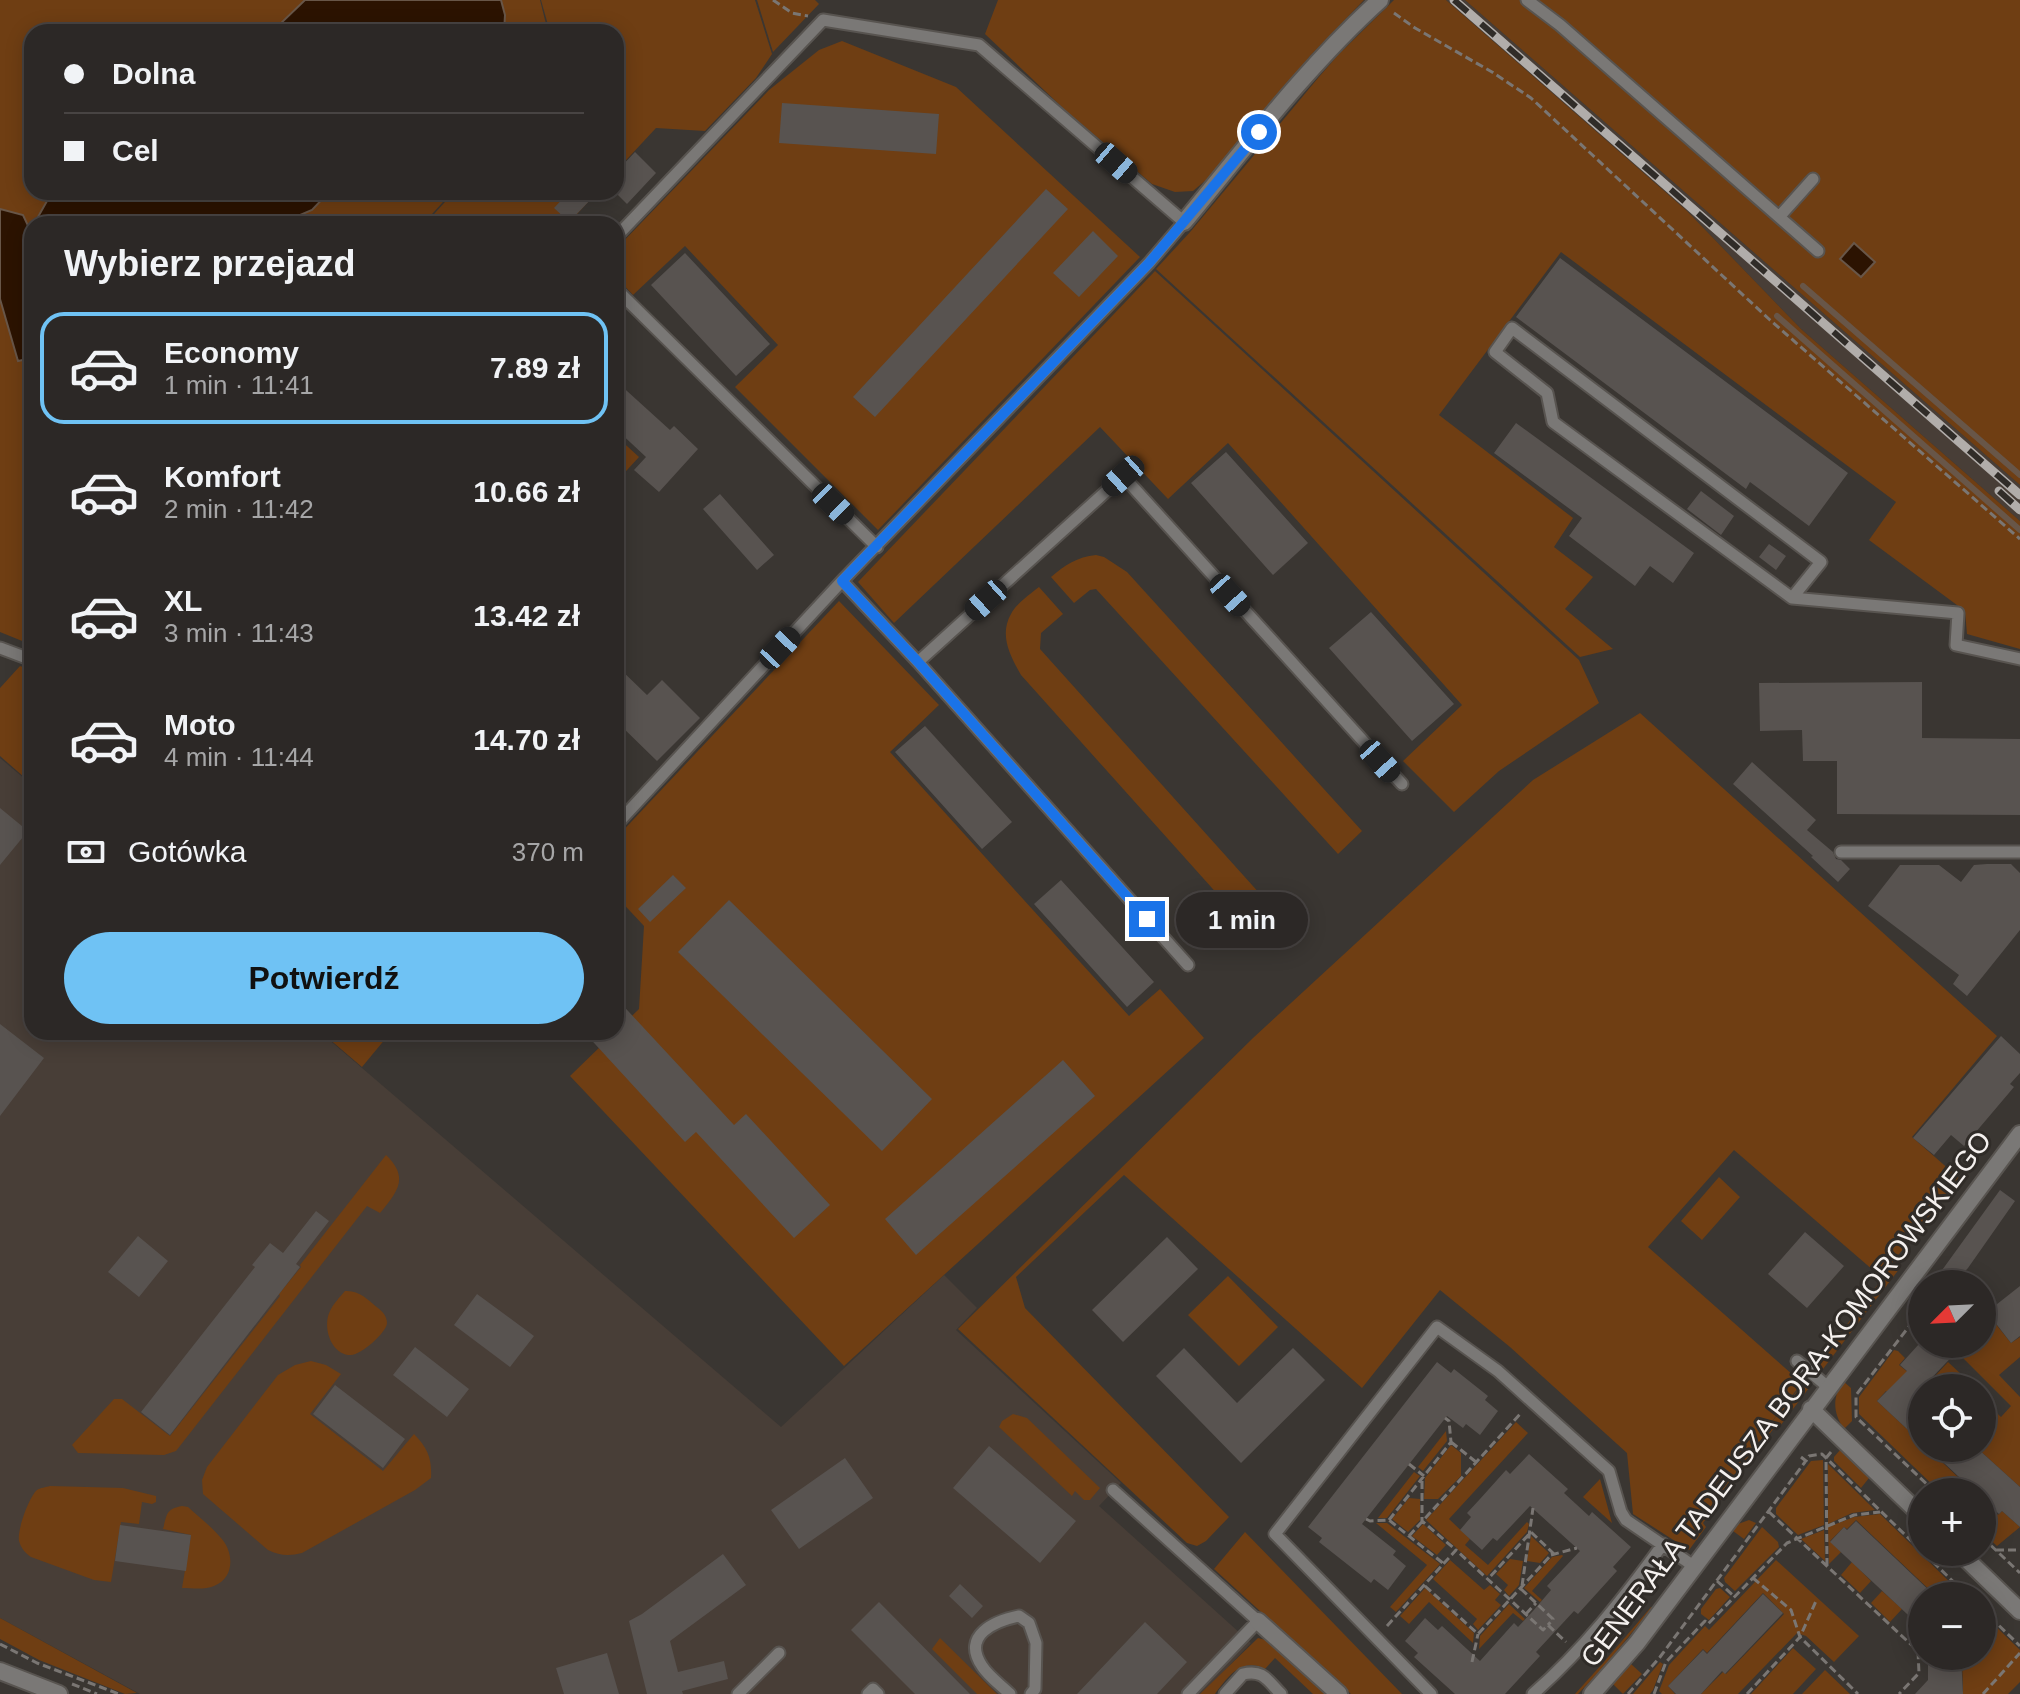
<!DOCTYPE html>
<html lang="pl">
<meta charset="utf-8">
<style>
:root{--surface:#2c2826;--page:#34302e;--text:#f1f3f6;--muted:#a6a6a7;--line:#484443;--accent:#6fc2f4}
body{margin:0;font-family:Arial,sans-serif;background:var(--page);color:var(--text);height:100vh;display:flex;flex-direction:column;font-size:30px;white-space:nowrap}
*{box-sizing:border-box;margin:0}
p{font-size:26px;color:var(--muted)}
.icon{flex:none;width:44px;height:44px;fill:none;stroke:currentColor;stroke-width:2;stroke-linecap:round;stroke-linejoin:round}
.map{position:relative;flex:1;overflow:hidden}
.sheet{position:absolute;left:24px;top:216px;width:600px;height:824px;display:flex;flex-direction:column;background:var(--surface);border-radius:24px;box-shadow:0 4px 20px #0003,0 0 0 2px var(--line)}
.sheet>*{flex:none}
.hud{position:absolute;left:24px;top:24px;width:600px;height:176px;border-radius:24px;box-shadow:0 4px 20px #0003,0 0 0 2px var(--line);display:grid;align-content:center;height:176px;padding:0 40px;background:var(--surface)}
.needle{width:52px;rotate:246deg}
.fabs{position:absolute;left:1908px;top:1270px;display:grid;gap:16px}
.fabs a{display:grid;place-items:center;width:88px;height:88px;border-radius:50%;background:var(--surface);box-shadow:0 4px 20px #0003,0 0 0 2px var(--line);font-size:40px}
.end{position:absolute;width:36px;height:36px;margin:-18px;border:10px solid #1a73e8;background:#fff;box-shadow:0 0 0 4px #fff}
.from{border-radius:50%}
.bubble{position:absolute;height:56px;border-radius:28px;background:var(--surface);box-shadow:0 4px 20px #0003,0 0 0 2px var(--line);font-size:26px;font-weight:600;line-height:56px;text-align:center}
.car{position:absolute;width:24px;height:48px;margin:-24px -12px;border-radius:10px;box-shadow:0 0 6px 2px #0007;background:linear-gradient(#222 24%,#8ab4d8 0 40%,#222 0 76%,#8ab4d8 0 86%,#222 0)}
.hud b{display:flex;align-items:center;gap:28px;height:76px;font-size:30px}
.hud b+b{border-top:2px solid var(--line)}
.hud i{width:20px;height:20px;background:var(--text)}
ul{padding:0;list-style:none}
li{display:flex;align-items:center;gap:24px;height:112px;margin:0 16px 12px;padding:0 24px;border:4px solid transparent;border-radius:24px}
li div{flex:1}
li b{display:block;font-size:30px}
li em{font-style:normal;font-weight:600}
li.active{border-color:var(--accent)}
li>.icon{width:72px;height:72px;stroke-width:1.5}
h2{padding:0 40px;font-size:36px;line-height:96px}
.pay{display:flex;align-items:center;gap:20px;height:88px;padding:0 40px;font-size:30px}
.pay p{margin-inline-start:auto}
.action{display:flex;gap:16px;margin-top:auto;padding:16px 40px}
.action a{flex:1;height:92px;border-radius:48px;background:var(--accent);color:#111;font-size:32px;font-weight:600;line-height:92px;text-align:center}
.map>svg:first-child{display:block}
.built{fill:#483e37}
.green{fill:#6f3e13}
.water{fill:#2c1301;stroke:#685648;stroke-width:2}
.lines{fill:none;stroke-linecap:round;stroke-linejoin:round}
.stream{stroke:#685648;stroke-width:6}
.building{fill:#585350}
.service-casing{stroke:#585450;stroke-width:15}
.minor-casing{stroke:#585450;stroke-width:20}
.tertiary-casing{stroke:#585450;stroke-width:20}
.path{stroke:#7a7673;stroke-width:3;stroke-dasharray:8 4;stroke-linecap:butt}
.service{stroke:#7a7876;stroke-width:11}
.minor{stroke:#7a7876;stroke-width:16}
.tertiary{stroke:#7a7876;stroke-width:16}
.rail-casing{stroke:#b1adaa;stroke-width:9}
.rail{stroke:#302c28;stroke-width:6;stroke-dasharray:18;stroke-linecap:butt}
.route{stroke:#1a73e8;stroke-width:10}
.labels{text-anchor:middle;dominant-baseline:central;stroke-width:6;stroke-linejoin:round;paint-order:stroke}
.street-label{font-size:28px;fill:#f5f1ef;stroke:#302c28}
</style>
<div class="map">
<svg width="2020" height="1694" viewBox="0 0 2020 1694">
<rect width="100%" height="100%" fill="#3a3632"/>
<path class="built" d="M1446 0H1465L2020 485V521L1801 329 1687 211Z
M0 758 32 785V1032H320L781 1427 944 1275 977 1308 956 1330 1121 1483 1099 1506 1251 1643 1202 1694H140L0 1618Z"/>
<path class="green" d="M0 0H334H305L279 25 280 32H32V192H54L32 224V234L23 215 0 209Z
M501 0H540L548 32H504L505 15Z
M541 0H755L772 54 756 78 705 131 656 128 616 171V32H550Z
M757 0H815L819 4 773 52Z
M998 0H1364L1310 56 1235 148 1206 180 1193 191 1175 192 1152 184 1064 109 985 34Z
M1394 0H1446L1687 211 1801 329 2020 521V649L1967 634 1965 611 1869 540 1896 502 1561 252 1439 415 1573 518 1554 547 1593 577 1565 609 1613 649 1580 657 1156 269 1191 231 1318 78 1338 55Z
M1465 0H2020V485Z
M842 41 956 87 1140 257 878 530 735 387 778 345 685 246 633 295 616 277V249L769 90 819 50Z
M329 192H452L423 224H279L312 210Z
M454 192H597L568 224H425Z
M1155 271 1579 660 1599 703 1499 771 1454 812 1403 761 1462 705 1228 443 1168 499 1100 427 894 623 858 582Z
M0 299 18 361 32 358V645L0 632Z
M616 436 639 457 616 482Z
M1096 555 1104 557 1127 572 1362 831 1338 854 1096 589 1090 590 1074 603 1051 577C1065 565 1077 557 1096 555Z
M1039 587 1063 614 1041 633 1040 649 1278 914 1255 936 1021 675C1010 656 999 635 1011 614 1016 604 1030 594 1039 587Z
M839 601 939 705 890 752 1129 1016 1160 989 1204 1038 844 1366 570 1076 639 1009 644 926 616 896V838Z
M20 666 32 670V784L0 756V688Z
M1640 713 1997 1036 1912 1137 1959 1178 1881 1277 1734 1150 1648 1247 1802 1383 1766 1429 1806 1380 1809 1388 1780 1426 1775 1427 1771 1432 1703 1523 1706 1527 1689 1550 1633 1514 1627 1453 1510 1347 1440 1290 1362 1388 1124 1175 1016 1277 1025 1308 1229 1517 1206 1541 1197 1546 1187 1543 958 1329 1253 1038 1533 780Z
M321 1032H391L362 1067Z
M386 1155C410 1178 397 1192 380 1213L367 1206 176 1451 164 1455 78 1453 72 1445 114 1399H122L170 1436 280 1296 279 1294 301 1267 300 1265Z
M1719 1177 1740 1197 1702 1240 1681 1221Z
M1895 1262 1900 1268 1823 1369 1815 1366Z
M1228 1276 1278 1327 1239 1366 1188 1315Z
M345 1291C359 1290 367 1299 378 1308 382 1311 387 1316 387 1323 387 1332 361 1355 351 1355 331 1355 322 1327 330 1311 333 1304 340 1297 345 1291Z
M1986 1312 2011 1343 2020 1337V1357L1999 1375 2020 1397V1487L1977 1448H1982V1407L1986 1403 2001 1417 2011 1406 1949 1344H1982V1315Z
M1894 1350 1898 1351 1905 1358 1899 1365 1909 1373 1890 1394 1886 1391 1877 1401 1922 1443V1448H1927L1974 1492H1940L1859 1414V1397Z
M311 1361 326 1365 341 1374 310 1414 383 1471 414 1434C428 1448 432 1459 431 1478L415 1490 302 1553C290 1556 280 1556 268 1550L203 1494 202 1480 207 1467 278 1375 295 1365Z
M1948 1362 1976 1388H1924Z
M1843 1381 1851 1388 1852 1421 1844 1429C1833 1413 1832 1398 1843 1381Z
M1013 1414 1027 1418 1100 1488 1090 1500H1084L1075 1491 1072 1496 999 1427 1002 1421Z
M1516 1422 1528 1433 1449 1519 1470 1539 1465 1545 1488 1565 1527 1522 1529 1524 1527 1532 1487 1576 1426 1520Z
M1446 1431 1447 1441 1423 1471 1418 1467Z
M1451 1445 1461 1453V1476L1438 1499H1424L1425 1478Z
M1840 1450 1869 1478 1861 1488 1834 1461V1457Z
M1823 1460 1824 1525 1798 1535 1776 1514V1508L1811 1461Z
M1828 1464 1875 1510 1852 1513 1828 1524Z
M1414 1472 1420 1476 1387 1518H1378Z
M1600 1479 1612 1523 1583 1497Z
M50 1486 123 1488 156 1496V1502L152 1504 142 1502 139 1524 121 1522 111 1582 94 1580 31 1557C25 1553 21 1548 19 1541 17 1530 29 1497 37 1490 40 1488 46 1487 50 1486Z
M1409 1498 1420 1499V1520L1408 1532 1392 1519Z
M1982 1499 1998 1515 2002 1511 2020 1527 1997 1546 1982 1532Z
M182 1506 188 1507C199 1517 212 1527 221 1538 234 1552 235 1578 214 1586 205 1590 192 1588 182 1588L191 1535 163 1529C167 1514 166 1509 182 1506Z
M1880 1514 1964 1596H1936L1856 1520 1847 1529 1844 1527 1830 1541 1841 1552 1829 1564 1828 1527 1854 1517Z
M1749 1520 1756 1523 1744 1539 1733 1531 1738 1524Z
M1376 1523H1387L1440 1564 1396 1612 1390 1607 1427 1565Z
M1423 1524 1446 1545 1437 1555 1412 1536Z
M1762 1527 1778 1542 1779 1547 1735 1591 1725 1582 1724 1578Z
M1824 1530 1825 1561 1801 1539Z
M1245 1532 1402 1694H1351L1214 1569Z
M1531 1536 1549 1553 1540 1563 1527 1561Z
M1562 1555 1563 1556 1532 1591 1542 1600 1540 1602 1524 1588 1552 1557Z
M1510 1559 1523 1561 1519 1585 1509 1596 1504 1590 1508 1585 1496 1574Z
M1450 1560 1484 1590 1490 1585 1500 1594 1495 1600 1501 1605 1478 1630 1473 1624 1477 1619 1433 1579Z
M1776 1560 1859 1636 1834 1662 1806 1636 1797 1633 1738 1694H1701L1723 1672 1726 1674 1784 1614 1763 1593 1707 1653 1703 1649 1668 1686 1675 1694H1662L1659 1691 1669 1665 1705 1626 1709 1630Z
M1852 1562 1871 1581 1860 1593 1841 1575Z
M1425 1588 1474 1633 1473 1643 1429 1602 1409 1624 1400 1616Z
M1720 1588 1730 1597 1709 1620 1701 1614V1609L1716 1589Z
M1882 1591 1902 1609 1890 1622 1871 1603Z
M1509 1604 1525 1619 1523 1621 1513 1613 1479 1649 1480 1636Z
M1651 1607H1653L1602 1669 1578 1694H1575L1603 1663Z
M1982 1613 2020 1650V1682L2008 1694H1960L1963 1691 1962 1656H1982Z
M0 1618 137 1693 125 1694 39 1660 0 1639Z
M940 1638 997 1694H977L932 1649Z
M1258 1638 1266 1640 1325 1694H1313L1275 1658 1265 1669C1241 1657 1228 1677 1215 1694H1200Z
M1793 1648 1816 1669 1793 1694H1751Z
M1660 1662 1663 1664 1653 1690 1650 1694H1633Z
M1631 1664 1642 1674 1623 1694 1613 1684Z
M1825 1670 1850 1694H1802Z"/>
<path class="water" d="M305 0H501L505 15 504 32H280L279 25Z
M54 192H329L312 210 279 224H34L47 201Z
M0 209 23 215 32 234V358L18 361 0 299Z
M1854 243 1875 262 1861 277 1840 259Z"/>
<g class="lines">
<path class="stream" d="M1803 286 2020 475
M1777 316 2020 530"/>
</g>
<path class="building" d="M782 103 939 114 936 154 779 143Z
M635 152 656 173 627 204 616 193V172Z
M1046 189 1068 209 875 417 853 397Z
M569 192H598L569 222 554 208Z
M1093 231 1118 256 1079 297 1053 273Z
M685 253 770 344 736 376 651 285Z
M1560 258 1848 473 1809 526 1750 482 1746 489 1516 317Z
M616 381 670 430 674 426 698 449 659 492 634 470 646 457 616 429Z
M1516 423 1694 553 1673 583 1650 566 1635 586 1569 536 1582 518 1494 453Z
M1226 452 1308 543 1273 575 1191 483Z
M1701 491 1734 516 1721 535 1687 509Z
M720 494 774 555 757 570 703 509Z
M1769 544 1786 556 1776 570 1759 557Z
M1371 612 1454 704 1412 741 1329 648Z
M616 665 647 695 662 680 700 718 657 761 616 721Z
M1922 682V738L2020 739V815L1837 814V761H1803L1802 730 1760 731 1759 683Z
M925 726 1012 822 982 849 895 752Z
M1752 762 1816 820 1807 830 1833 852 1836 859 1841 860 1850 869 1838 882 1811 857 1813 856 1733 784Z
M0 808 28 831 0 865Z
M1987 864H2011L2020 873V930L1967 996 1953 984 1959 975 1868 906 1900 865H1939L1961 882 1974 865Z
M673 875 686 888 650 922 638 909Z
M1061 880 1154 982 1127 1007 1034 904Z
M729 900 932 1099 882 1151 678 952Z
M616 998 734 1125 746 1114 830 1205 794 1238 696 1132 685 1142 584 1032H616Z
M0 1024 44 1058 0 1116Z
M2001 1036 2020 1054V1073L2010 1084 2014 1087 1964 1146 1951 1135 1934 1155 1913 1138Z
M1063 1060 1095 1096 916 1255 885 1219Z
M2000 1190 2015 1201 1968 1268 1953 1284H1932Z
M316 1211 329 1221 296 1264 300 1267 170 1435 141 1412 255 1267 252 1265 270 1243 283 1253Z
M1805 1232 1844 1266 1807 1308 1768 1274Z
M138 1236 168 1261 139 1297 108 1272Z
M1167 1237 1198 1269 1123 1342 1092 1310Z
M2020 1286V1336L2011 1343 1987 1312Z
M477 1294 534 1336 510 1367 454 1325Z
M1919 1344H1964L1922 1388V1443L1877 1401 1907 1371 1900 1365Z
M415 1347 469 1389 447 1417 393 1375Z
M1184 1348 1237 1403 1293 1348 1325 1380 1241 1463 1156 1376Z
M1437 1362 1451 1373 1454 1369 1488 1396 1485 1400 1498 1411 1480 1435 1466 1424 1463 1428 1447 1416 1362 1524 1396 1551 1393 1555 1406 1566 1388 1590 1374 1579 1371 1583 1319 1542 1322 1538 1308 1527Z
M335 1385 405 1439 383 1468 313 1414Z
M989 1446 1076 1521 1040 1563 953 1488Z
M1928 1448H1977L2020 1487V1527L2002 1511 1999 1514 1982 1499V1492H1975Z
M1529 1454 1568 1489 1564 1493 1589 1516 1592 1512 1631 1547 1613 1567 1617 1571 1578 1614 1574 1611 1536 1652 1540 1656 1505 1694H1455L1414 1657 1418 1653 1405 1641 1425 1618 1438 1630 1442 1626 1480 1661 1514 1623 1518 1627 1533 1611 1551 1590 1547 1586 1580 1551 1530 1506 1497 1541 1493 1538 1482 1550 1460 1530 1471 1517 1467 1513 1480 1499 1506 1470 1510 1474Z
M845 1458 873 1498 799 1549 771 1510Z
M1856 1521 1935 1596H1922V1628L1830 1542 1844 1527 1847 1530Z
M120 1525 191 1535 186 1571 115 1561Z
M723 1554 746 1585 670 1641 678 1672 724 1661 728 1679 682 1691 683 1694H647L629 1621 642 1614Z
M960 1584 983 1606 972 1618 949 1596Z
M1763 1594 1783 1613 1725 1674 1722 1671 1701 1694H1676L1668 1686 1703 1650 1707 1654Z
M879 1602 970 1694H915L851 1630Z
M1145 1622 1187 1662 1157 1694H1077Z
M607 1653 619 1694H564L556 1668Z
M1928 1656H1961L1963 1694H1915L1928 1680Z"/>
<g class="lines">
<g class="service-casing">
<path id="service" d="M1527 0 1560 25 1818 251
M1779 217 1813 179
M616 237 823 20 979 45 1184 222 1149 263 842 581 616 825
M616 289 877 547
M842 581 918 662 1188 965
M1792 598 1821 562 1512 328 1495 352 1547 393 1553 422 1792 598 1958 613 1956 645 2020 659
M0 648 32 660
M918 662 1123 476 1402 784
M1841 852H2020
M1797 1361 1828 1387
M1113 1490 1258 1621 1188 1694
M738 1694 779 1653
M868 1694 873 1689 878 1694
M1010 1694C1001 1685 989 1677 982 1666 961 1635 995 1621 1019 1616L1029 1623 1036 1643 1035 1689 1031 1694
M1225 1694 1243 1674C1263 1669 1268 1681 1281 1694
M1431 1694 1275 1534 1437 1327 1498 1371 1609 1471 1621 1512 1626 1520 1695 1567
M1533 1694C1583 1650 1624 1598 1663 1544"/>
</g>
<g class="minor-casing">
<path id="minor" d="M1184 222C1247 146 1307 66 1380 0
M1811 1409 1922 1516
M1959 1552 2020 1611
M1258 1621 1339 1694
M1592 1694 1637 1643 2020 1134"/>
</g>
<g class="tertiary-casing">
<path id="tertiary" d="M0 1671 59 1694"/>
</g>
<path class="path" d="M773 0 792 13 808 16
M1394 13 1415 28 1492 72 1531 98 1770 320 2020 539
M1913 1303 1921 1311 1856 1395V1417L1935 1492
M1451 1442 1476 1462
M1801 1457 1806 1461 1809 1456 1822 1454 1968 1596
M1409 1464 1424 1476
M1422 1481V1521L1456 1550
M1769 1512 1918 1651 1919 1673 1899 1694
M1366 1519 1370 1521 1389 1520 1444 1564
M1389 1520 1451 1442 1449 1421 1445 1418
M1409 1536 1521 1413
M1982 1537 2020 1573
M1996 1550H2020
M1551 1555 1577 1548
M1827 1566 1826 1458 1831 1452
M1753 1578 1791 1610 1800 1637 1858 1694
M1717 1581 1735 1597
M1425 1586 1478 1634 1553 1553 1531 1532 1488 1579
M1522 1586 1533 1508
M1521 1589 1553 1619 1548 1625
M1982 1609 2020 1646
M1526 1614 1536 1603
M1387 1626 1456 1550 1543 1630 1548 1625 1566 1642
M0 1644 37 1663 119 1694
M1472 1662 1478 1634
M72 1684 97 1694
M1628 1694 1660 1657 1805 1462
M1654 1694 1666 1662 1705 1621 1708 1624 1787 1543 1854 1515 1880 1512
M1747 1694 1800 1637 1816 1601
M1983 1694 2020 1653"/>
<use href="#service" class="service"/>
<use href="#minor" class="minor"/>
<use href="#tertiary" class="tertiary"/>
<g class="rail-casing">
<path id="rail" d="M1454 0 2020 495
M1999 491 2020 510"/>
</g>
<use href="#rail" class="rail"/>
</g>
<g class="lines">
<path class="route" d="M1147 919 918 662 842 581 1149 263 1259 132"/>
</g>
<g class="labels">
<g class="street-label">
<text transform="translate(1786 1399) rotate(-53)">GENERAŁA TADEUSZA BORA-KOMOROWSKIEGO</text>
</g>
</g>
</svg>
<div class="fabs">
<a><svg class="needle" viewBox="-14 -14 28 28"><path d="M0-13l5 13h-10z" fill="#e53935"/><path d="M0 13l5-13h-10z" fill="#a6a6a7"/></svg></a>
<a><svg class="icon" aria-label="locate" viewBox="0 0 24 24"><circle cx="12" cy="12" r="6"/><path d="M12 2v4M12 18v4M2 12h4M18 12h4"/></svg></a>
<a>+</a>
<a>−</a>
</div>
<i class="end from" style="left:1259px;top:132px"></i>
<i class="end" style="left:1147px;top:919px"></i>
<div class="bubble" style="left:1176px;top:892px;width:132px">1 min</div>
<i class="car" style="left:1116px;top:163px;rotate:131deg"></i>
<i class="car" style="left:1123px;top:476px;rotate:228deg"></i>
<i class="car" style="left:833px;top:504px;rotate:134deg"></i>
<i class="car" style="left:1230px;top:595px;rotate:138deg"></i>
<i class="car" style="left:986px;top:600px;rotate:228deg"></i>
<i class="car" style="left:780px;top:648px;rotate:43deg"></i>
<i class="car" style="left:1380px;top:761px;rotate:138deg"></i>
<div class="hud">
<b><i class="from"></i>Dolna</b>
<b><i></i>Cel</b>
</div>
<section class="sheet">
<h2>Wybierz przejazd</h2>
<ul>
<li class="active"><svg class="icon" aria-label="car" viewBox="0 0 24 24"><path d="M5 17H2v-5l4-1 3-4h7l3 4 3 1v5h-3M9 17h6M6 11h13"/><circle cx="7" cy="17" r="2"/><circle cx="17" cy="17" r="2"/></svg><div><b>Economy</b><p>1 min · 11:41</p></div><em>7.89 zł</em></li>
<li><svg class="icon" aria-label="car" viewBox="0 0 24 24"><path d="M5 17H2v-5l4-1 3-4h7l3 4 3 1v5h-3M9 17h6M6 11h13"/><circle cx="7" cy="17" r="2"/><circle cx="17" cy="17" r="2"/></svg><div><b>Komfort</b><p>2 min · 11:42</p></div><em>10.66 zł</em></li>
<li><svg class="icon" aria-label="car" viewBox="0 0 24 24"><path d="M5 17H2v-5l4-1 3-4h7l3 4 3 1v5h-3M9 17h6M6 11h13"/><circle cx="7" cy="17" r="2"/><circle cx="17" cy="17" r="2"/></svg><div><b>XL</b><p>3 min · 11:43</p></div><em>13.42 zł</em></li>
<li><svg class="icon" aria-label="car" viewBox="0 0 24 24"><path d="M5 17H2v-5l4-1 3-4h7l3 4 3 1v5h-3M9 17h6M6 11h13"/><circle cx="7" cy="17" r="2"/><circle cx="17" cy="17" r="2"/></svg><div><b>Moto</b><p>4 min · 11:44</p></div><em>14.70 zł</em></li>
</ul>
<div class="pay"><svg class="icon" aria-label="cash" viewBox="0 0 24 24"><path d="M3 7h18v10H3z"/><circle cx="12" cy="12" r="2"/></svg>Gotówka<p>370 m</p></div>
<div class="action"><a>Potwierdź</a></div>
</section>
</div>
